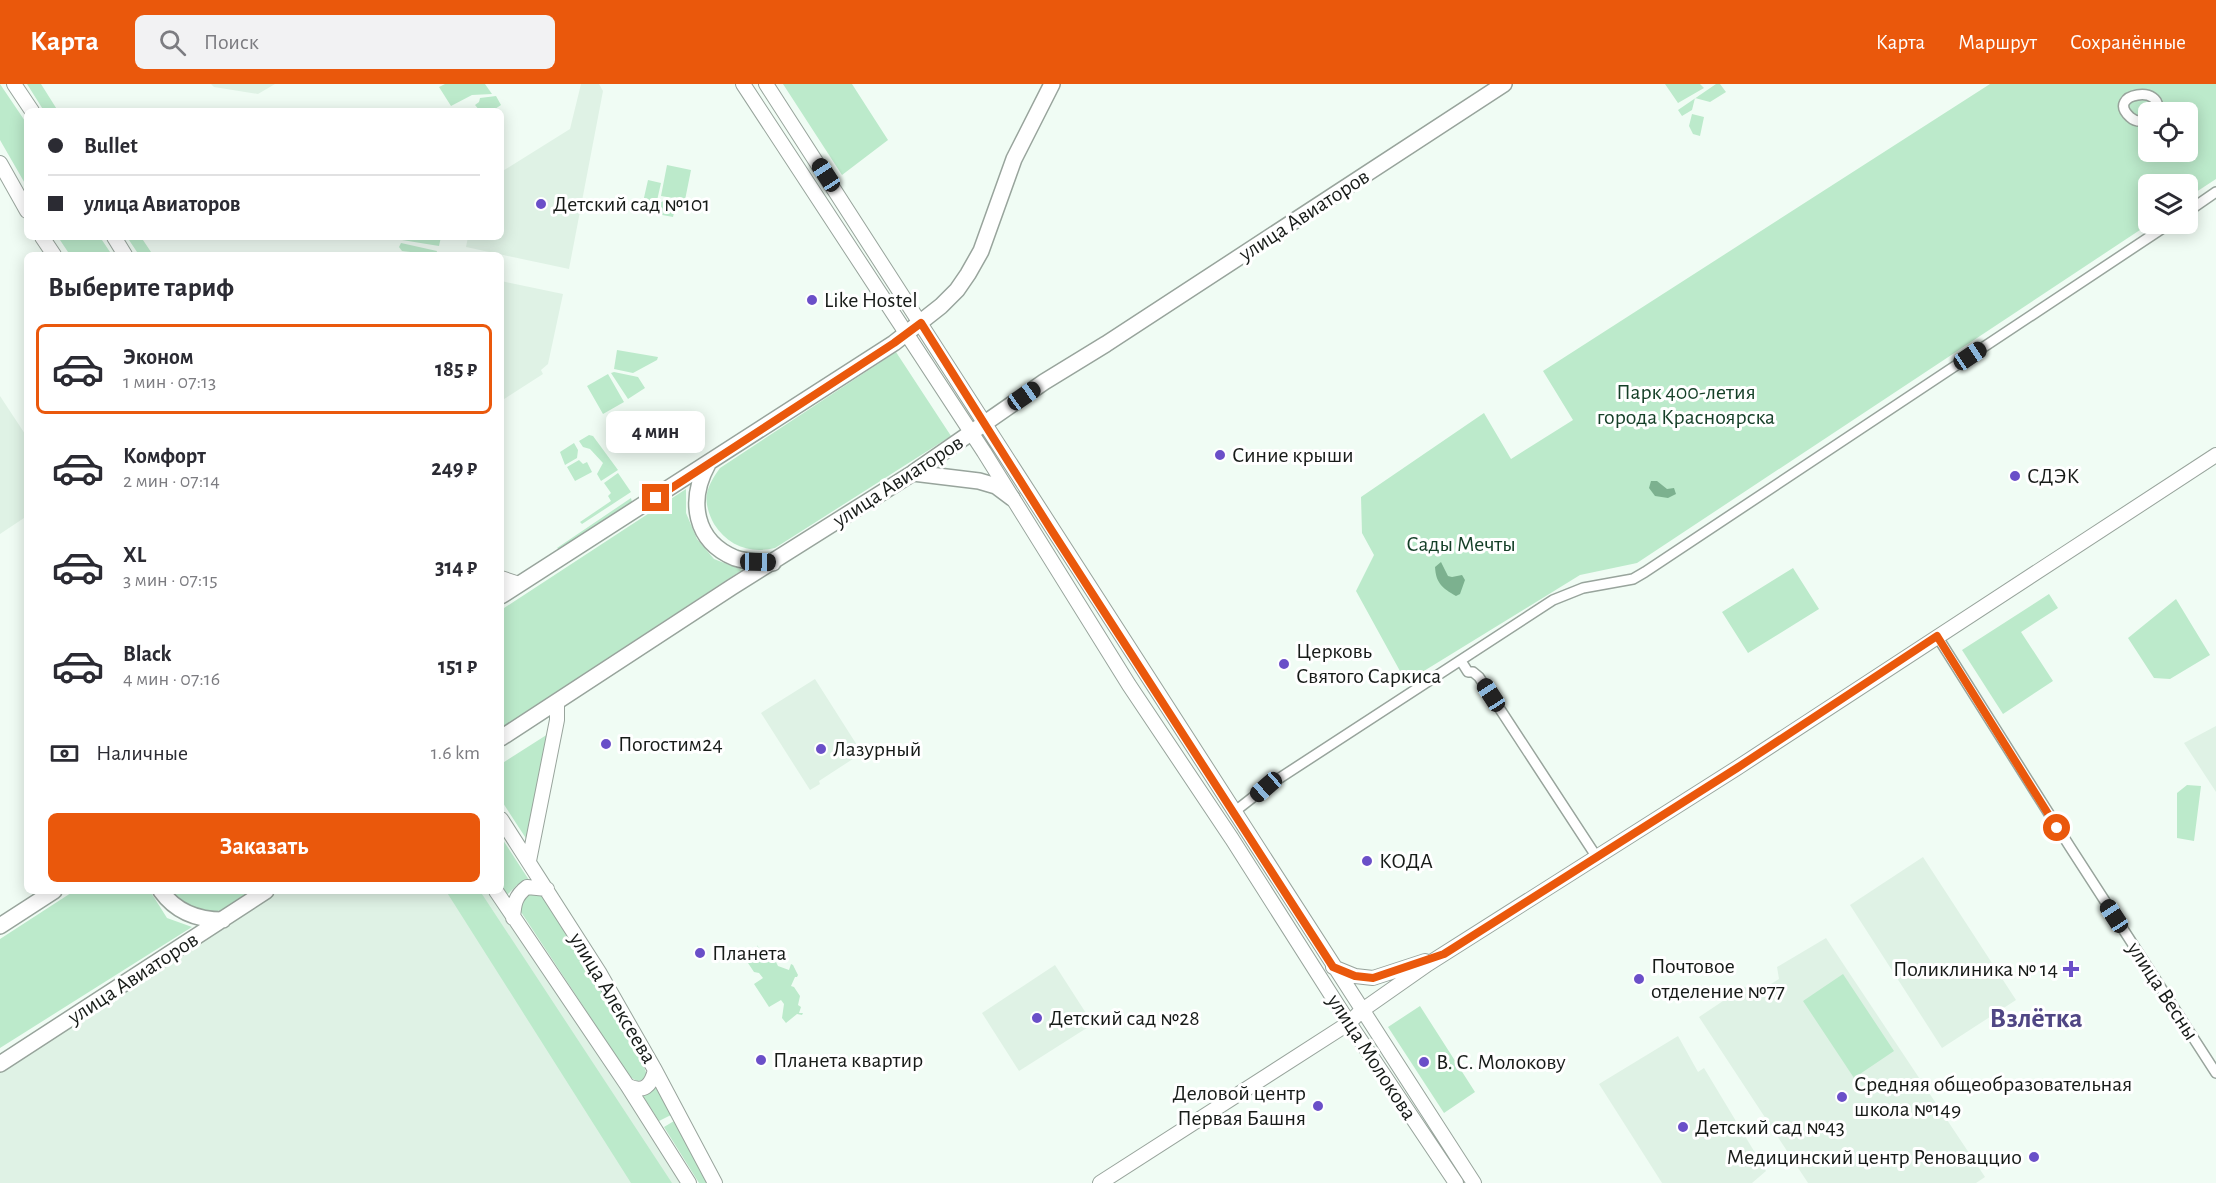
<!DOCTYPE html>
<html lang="ru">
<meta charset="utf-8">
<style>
:root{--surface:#fff;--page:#f2f2f3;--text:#2b2b33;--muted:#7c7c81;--line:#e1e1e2;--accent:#ea580c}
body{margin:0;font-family:"Alegreya Sans",sans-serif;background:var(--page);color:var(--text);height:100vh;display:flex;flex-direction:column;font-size:22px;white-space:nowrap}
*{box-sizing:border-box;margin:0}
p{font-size:20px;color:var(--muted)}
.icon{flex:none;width:33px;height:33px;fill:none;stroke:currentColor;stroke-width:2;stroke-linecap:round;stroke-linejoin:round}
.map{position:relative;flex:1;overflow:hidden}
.drawer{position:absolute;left:24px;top:168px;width:480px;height:642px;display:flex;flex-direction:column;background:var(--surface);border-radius:9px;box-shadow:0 3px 15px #0003}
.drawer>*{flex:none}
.top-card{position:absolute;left:24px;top:24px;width:480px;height:132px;border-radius:9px;box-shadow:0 3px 15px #0003;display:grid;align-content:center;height:132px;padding:0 24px;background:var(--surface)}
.controls{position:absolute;left:2138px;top:18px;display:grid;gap:12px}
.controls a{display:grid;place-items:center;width:60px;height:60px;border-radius:9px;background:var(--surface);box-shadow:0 3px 15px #0003;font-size:30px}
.end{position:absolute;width:27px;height:27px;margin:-14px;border:8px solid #ea580c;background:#fff;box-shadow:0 0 0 3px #fff}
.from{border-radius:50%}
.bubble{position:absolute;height:42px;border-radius:9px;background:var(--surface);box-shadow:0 3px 15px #0003;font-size:20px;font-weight:700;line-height:42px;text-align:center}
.car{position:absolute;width:18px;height:36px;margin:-18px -9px;border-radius:8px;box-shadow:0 0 4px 2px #0007;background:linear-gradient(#222 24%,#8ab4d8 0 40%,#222 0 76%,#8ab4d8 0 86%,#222 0)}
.top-card b{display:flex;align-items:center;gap:21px;height:57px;font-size:22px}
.top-card b+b{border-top:2px solid var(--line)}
.top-card i{width:15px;height:15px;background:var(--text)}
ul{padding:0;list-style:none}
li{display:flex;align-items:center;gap:18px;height:90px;margin:0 12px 9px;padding:0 12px;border:3px solid transparent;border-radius:9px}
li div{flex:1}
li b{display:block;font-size:22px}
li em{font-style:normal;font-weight:700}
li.current{border-color:var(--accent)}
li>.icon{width:54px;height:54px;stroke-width:1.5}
h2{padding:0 24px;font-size:27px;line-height:72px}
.pay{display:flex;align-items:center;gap:15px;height:66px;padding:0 24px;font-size:22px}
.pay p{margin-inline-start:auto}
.primary-button{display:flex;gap:12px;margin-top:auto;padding:12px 24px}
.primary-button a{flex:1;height:69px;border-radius:9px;background:var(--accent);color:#fff;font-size:24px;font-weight:700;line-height:69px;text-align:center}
header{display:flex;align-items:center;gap:36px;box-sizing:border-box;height:84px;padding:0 30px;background:var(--accent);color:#fff}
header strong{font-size:28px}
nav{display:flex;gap:33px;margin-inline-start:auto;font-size:21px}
.search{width:420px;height:54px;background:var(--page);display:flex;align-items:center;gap:15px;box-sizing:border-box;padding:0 21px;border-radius:9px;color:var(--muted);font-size:22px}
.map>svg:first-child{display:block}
.built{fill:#dff2e5}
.green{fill:#bceacb;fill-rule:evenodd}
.water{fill:#7cb18f}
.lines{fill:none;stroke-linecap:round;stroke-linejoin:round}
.street-casing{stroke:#98a49c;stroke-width:12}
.secondary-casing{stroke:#98a49c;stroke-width:16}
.primary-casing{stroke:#98a49c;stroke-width:18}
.street{stroke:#fff;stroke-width:9}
.secondary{stroke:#fff;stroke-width:14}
.primary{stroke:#fff;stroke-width:15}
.route{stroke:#ea580c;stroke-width:8}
.poi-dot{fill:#6a4fc8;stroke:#fff;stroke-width:2}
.labels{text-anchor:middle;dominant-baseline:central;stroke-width:6;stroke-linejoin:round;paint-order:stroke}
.poi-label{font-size:22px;fill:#171b18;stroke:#fff;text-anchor:start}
.street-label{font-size:22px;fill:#171b18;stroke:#fff}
.park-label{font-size:22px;fill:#143f27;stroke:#fff}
.district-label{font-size:28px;font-weight:bold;fill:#504684;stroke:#fff}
</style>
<header>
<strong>Карта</strong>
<div class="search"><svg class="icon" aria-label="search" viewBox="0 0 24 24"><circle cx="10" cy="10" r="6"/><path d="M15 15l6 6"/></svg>Поиск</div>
<nav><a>Карта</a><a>Маршрут</a><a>Сохранённые</a></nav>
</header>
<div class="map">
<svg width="2216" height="1099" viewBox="0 0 2216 1099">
<rect width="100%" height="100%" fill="#f0fcf4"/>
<path class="built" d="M211 0H275L258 10 214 3Z
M581 0H599L603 7 569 185 466 163 468 153H501V88L570 45Z
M501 197 563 210 548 280 541 286 543 290 501 317Z
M0 312 27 353V432L0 450Z
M815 595 862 669 819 697 820 700 810 706 761 629Z
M2216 642V708L2184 659Z
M1923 773 2016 916 1942 964 1850 821Z
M266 807H496L689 1099H0V980Z
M1826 854 1985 1093 1976 1099H1808L1699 933 1744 903 1761 906 1779 895 1777 883Z
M1055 881 1093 940 1019 987 982 929Z
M1678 952 1698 988 1704 984 1766 1087 1752 1099H1662L1599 1000Z"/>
<path class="green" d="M0 0 27 40V103L0 56Z
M27 0H41L58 27H44Z
M445 0H485L492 10 472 11 451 22 439 3Z
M783 0H852L888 56 842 91Z
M1665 0H1700L1704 4 1678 19Z
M1716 0H1720L1726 8 1710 18 1695 14 1692 26 1682 32 1678 26Z
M1990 0H2216V95L2187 114V100H2148L2149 140 1637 479 1580 491 1406 598 1356 507 1374 471 1362 449 1361 413 1484 329 1511 375 1573 336 1543 287ZM2148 28H2187V68H2148Z
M496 12 501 21 492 27H480L475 21 479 18 480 14Z
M1692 30 1704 33 1700 52 1693 50 1689 42Z
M667 81 691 86 685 116 661 112Z
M648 96 661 99 656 121 643 118Z
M665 116 689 121 688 128 685 127 686 124 680 123 679 126 675 125 673 133 657 130 658 120Z
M58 153H100L112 171H70Z
M127 153H141L153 171H139Z
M403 153H441L439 162 402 156Z
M401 159 437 167 436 171 402 167 399 163Z
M617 266 658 273 657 276 633 289 614 285Z
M896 268 951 352 775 464C750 470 728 462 714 440 709 431 705 419 707 409 709 400 715 391 720 384Z
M614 288 638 293 645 304 628 315 611 289Z
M608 290 624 318 603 330 587 302Z
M589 351 593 352 618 386 601 397 597 390 603 379 590 365 583 363 579 357Z
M574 359 578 366 577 374 565 381 560 368Z
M579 376 583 380 587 378 592 388 575 397 567 383Z
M618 389 631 408 582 440 580 438 611 417 608 412 611 409 604 399Z
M686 405V429L697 455 714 475 742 486 501 644V526Z
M631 414 632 418 560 466 557 464Z
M1793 484 1819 525 1748 569 1722 528Z
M2049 510 2058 524 2021 548 2053 597 2003 630 1962 566Z
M2176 515 2210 571 2170 595 2154 594 2128 554Z
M548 650 527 756 501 716V680Z
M2187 701 2201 702 2194 757 2177 754V709Z
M501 753 529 796 517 801 506 812 501 805Z
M74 807H150L167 834 192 843 0 964V855Z
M172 807H251C229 821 217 837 191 822 184 817 176 814 172 807Z
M446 807H480L672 1099H631Z
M523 809H541L591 887 642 977 647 991 642 996 637 997 630 993 519 825Z
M757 861 765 873 774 874 778 882 789 886 791 880 793 881 798 891 797 893H795L791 902 794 903 800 912 798 921 801 923 799 929H803L802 931 797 930 786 939 782 934 784 920 781 916 769 923 754 900 763 894 759 889 754 888 742 870 744 868 750 870 758 864Z
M1843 890 1894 967 1854 994 1803 917Z
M1420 922 1475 1008 1444 1029 1388 943Z
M654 1000 671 1031 659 1037 641 1009Z
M674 1037 707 1099H699L664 1043Z"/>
<path class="water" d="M1651 397H1657L1667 405 1674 404 1676 410 1668 414 1655 412 1649 404Z
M1441 478 1448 492 1452 493 1462 491 1465 496 1460 510 1456 512C1442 504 1436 499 1435 483Z"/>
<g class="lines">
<g class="street-casing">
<path id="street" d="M2148 36C2141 38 2135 38 2130 33 2104 9 2167 0 2156 28
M2187 128 2216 108
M1937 552 2070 763 2216 989
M1461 577 1468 588H1473L1479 593 1596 772
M1234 728 1266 703 1553 516 1583 504 1633 495 1645 488 2169 140"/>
</g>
<g class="secondary-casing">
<path id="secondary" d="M14 0 32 27
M743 0 984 368 1129 601 1232 755 1349 939 1456 1099
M766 0 1474 1099
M0 79 27 127
M42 153 54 171
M114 153 125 171
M501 494 519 500
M501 735 599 888 655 986 715 1099
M529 777 557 636V619
M496 807 627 1001 689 1099
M513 834C514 820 515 812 527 803L547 805
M1333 883 1355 892 1373 894 1425 877
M628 1002C644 1009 651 1002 655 986
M1100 1099 1349 939 1361 927 1428 880 1737 684 2216 371"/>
</g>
<g class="primary-casing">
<path id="primary" d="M708 380C688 416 694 457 735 474 746 478 761 478 773 479
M913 389 979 397 996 402 1012 414
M501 512 894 259 941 222 957 206 968 190 981 167 1014 75 1052 0
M501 654 732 503 913 389 1044 298 1106 260 1504 0
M161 807C176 828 197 836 223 836
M0 842 54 807
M0 980 266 807"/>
</g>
<use href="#street" class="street"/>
<use href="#secondary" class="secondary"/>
<use href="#primary" class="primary"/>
</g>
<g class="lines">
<path class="route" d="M656 414 894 259 921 239 1052 447 1333 883 1355 892 1373 894 1444 870 1737 684 1937 552 2057 744"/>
</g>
<g class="poi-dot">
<circle cx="541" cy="120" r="6"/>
<circle cx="812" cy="216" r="6"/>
<circle cx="1220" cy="371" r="6"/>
<circle cx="2015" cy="392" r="6"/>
<circle cx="1284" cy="580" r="6"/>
<circle cx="606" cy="660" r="6"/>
<circle cx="821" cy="665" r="6"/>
<circle cx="1367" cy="777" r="6"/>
<circle cx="700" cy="869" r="6"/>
<path d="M2068 876h6v6h6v6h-6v6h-6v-6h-6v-6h6z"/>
<circle cx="1639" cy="895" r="6"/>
<circle cx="1037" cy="934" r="6"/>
<circle cx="761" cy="976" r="6"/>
<circle cx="1424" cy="978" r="6"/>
<circle cx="1842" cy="1013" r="6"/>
<circle cx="1318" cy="1022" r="6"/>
<circle cx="1683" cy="1043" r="6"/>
<circle cx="2034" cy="1073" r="6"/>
</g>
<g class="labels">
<g class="poi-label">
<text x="553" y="120">Детский сад №101</text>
<text x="824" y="216">Like Hostel</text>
<text x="1232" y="371">Синие крыши</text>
<text x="2027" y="392">СДЭК</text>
<text x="1296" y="567">Церковь<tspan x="1296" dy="25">Святого Саркиса</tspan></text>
<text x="618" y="660">Погостим24</text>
<text x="833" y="665">Лазурный</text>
<text x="1379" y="777">КОДА</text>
<text x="712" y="869">Планета</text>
<text x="1651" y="882">Почтовое<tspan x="1651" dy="25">отделение №77</tspan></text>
<text x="2058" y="885" text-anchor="end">Поликлиника № 14</text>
<text x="1049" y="934">Детский сад №28</text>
<text x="773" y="976">Планета квартир</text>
<text x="1436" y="978">В. С. Молокову</text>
<text x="1854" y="1000">Средняя общеобразовательная<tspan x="1854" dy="25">школа №149</tspan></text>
<text x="1306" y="1009" text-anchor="end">Деловой центр<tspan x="1306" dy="25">Первая Башня</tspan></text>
<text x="1695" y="1043">Детский сад №43</text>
<text x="2022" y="1073" text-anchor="end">Медицинский центр Реноваццио</text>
</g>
<g class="street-label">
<text transform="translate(1304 131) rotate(-33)">улица Авиаторов</text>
<text transform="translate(898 397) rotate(-33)">улица Авиаторов</text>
<text transform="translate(133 894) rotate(-33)">улица Авиаторов</text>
<text transform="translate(2163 907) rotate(57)">улица Весны</text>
<text transform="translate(613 914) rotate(59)">улица Алексеева</text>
<text transform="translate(1372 973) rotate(57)">улица Молокова</text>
</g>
<g class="park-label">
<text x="1686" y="308">Парк 400-летия<tspan x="1686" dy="25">города Красноярска</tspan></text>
<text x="1461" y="460">Сады Мечты</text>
</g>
<g class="district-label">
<text x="2036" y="935">Взлётка</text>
</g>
</g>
</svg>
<div class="controls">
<a><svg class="icon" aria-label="locate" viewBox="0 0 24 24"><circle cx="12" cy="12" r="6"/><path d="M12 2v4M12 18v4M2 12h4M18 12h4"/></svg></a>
<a><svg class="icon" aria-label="layers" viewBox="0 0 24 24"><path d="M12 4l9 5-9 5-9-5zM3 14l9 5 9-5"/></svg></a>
</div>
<i class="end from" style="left:2057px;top:744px"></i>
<i class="end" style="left:656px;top:414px"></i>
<div class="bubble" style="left:606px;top:327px;width:99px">4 мин</div>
<i class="car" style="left:826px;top:91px;rotate:327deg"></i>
<i class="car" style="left:1970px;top:272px;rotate:56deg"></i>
<i class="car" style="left:1024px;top:312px;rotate:55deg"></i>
<i class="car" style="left:758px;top:478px;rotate:91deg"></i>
<i class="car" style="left:1491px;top:611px;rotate:327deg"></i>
<i class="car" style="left:1266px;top:703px;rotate:229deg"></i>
<i class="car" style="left:2114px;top:832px;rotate:327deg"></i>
<div class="top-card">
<b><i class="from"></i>Bullet</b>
<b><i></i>улица Авиаторов</b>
</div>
<section class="drawer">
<h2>Выберите тариф</h2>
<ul>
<li class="current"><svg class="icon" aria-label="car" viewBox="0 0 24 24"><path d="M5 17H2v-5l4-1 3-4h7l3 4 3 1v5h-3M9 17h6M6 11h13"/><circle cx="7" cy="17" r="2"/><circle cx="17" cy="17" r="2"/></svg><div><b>Эконом</b><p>1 мин · 07:13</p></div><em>185 ₽</em></li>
<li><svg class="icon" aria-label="car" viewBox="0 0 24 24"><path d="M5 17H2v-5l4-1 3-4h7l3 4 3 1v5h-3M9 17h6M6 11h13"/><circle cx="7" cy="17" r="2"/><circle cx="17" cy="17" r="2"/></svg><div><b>Комфорт</b><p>2 мин · 07:14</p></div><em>249 ₽</em></li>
<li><svg class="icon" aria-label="car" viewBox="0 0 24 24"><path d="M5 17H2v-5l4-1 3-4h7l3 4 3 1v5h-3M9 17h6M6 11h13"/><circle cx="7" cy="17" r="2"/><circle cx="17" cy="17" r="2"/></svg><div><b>XL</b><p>3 мин · 07:15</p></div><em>314 ₽</em></li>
<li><svg class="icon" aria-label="car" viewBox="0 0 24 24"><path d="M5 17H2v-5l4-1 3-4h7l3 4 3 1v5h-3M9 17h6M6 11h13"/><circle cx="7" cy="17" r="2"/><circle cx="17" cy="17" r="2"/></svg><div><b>Black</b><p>4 мин · 07:16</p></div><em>151 ₽</em></li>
</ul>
<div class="pay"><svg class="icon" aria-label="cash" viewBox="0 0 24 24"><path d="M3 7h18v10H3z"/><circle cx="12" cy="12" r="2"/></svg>Наличные<p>1.6 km</p></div>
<div class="primary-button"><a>Заказать</a></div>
</section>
</div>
